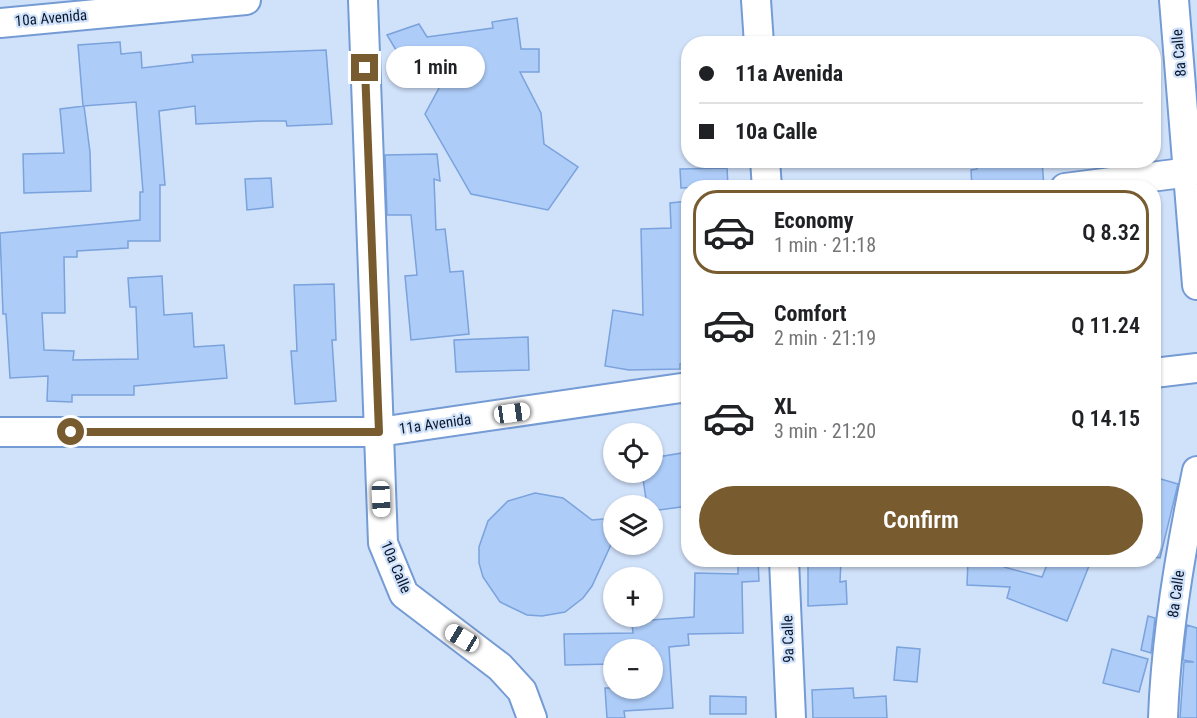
<!DOCTYPE html>
<meta charset="utf-8">
<style>
:root{--surface:#fff;--page:#f2f2f2;--text:#202124;--muted:#757577;--line:#e0e0e0;--accent:#785c2f}
body{margin:0;font-family:"Roboto Condensed",sans-serif;background:var(--page);color:var(--text);height:100vh;display:flex;flex-direction:column;font-size:22px;white-space:nowrap}
*{box-sizing:border-box;margin:0}
p{font-size:20px;color:var(--muted)}
.icon{flex:none;width:33px;height:33px;fill:none;stroke:currentColor;stroke-width:2;stroke-linecap:round;stroke-linejoin:round}
.map{position:relative;flex:1;overflow:hidden}
.sheet{position:absolute;left:681px;top:180px;width:480px;height:387px;display:flex;flex-direction:column;background:var(--surface);border-radius:24px;box-shadow:0 2px 4px #0004}
.sheet>*{flex:none}
.top-card{position:absolute;left:681px;top:36px;width:480px;height:132px;border-radius:24px;box-shadow:0 2px 4px #0004;display:grid;align-content:center;height:132px;padding:0 18px;background:var(--surface)}
.buttons{position:absolute;left:603px;top:423px;display:grid;gap:12px}
.buttons a{display:grid;place-items:center;width:60px;height:60px;border-radius:50%;background:var(--surface);box-shadow:0 2px 4px #0004;font-size:30px}
.end{position:absolute;width:27px;height:27px;margin:-14px;border:8px solid #785c2f;background:#fff;box-shadow:0 0 0 3px #fff}
.from{border-radius:50%}
.bubble{position:absolute;height:42px;border-radius:21px;background:var(--surface);box-shadow:0 2px 4px #0004;font-size:20px;font-weight:600;line-height:42px;text-align:center}
.car{position:absolute;width:18px;height:36px;margin:-18px -9px;border-radius:8px;box-shadow:0 0 4px 2px #0007;background:linear-gradient(#fff 24%,#345 0 40%,#fff 0 76%,#345 0 86%,#fff 0)}
.top-card b{display:flex;align-items:center;gap:21px;height:57px;font-size:22px}
.top-card b+b{border-top:2px solid var(--line)}
.top-card i{width:15px;height:15px;background:var(--text)}
ul{padding:10px 0 0;list-style:none}
li{display:flex;align-items:center;gap:18px;height:84px;margin:0 12px 9px;padding:0 6px;border:3px solid transparent;border-radius:24px}
li div{flex:1}
li b{display:block;font-size:22px}
li em{font-style:normal;font-weight:600}
li.selected{border-color:var(--accent)}
li>.icon{width:54px;height:54px;stroke-width:1.5}
.cta{display:flex;gap:12px;margin-top:auto;padding:12px 18px}
.cta a{flex:1;height:69px;border-radius:36px;background:var(--accent);color:#fff;font-size:24px;font-weight:600;line-height:69px;text-align:center}
.map>svg:first-child{display:block}
.building{fill:#adccf8;stroke:#7aa2dc;stroke-width:1.5}
.lines{fill:none;stroke-linecap:round;stroke-linejoin:round}
.minor-casing{stroke:#749bd4;stroke-width:32}
.minor{stroke:#fff;stroke-width:28}
.route{stroke:#785c2f;stroke-width:8}
.labels{text-anchor:middle;dominant-baseline:central;stroke-width:4.5;stroke-linejoin:round;paint-order:stroke}
.street-label{font-size:15px;fill:#08172d;stroke:#d0e1fa}
</style>
<div class="map">
<svg width="1197" height="718" viewBox="0 0 1197 718">
<rect width="100%" height="100%" fill="#d0e1fa"/>
<path class="building" d="M517 18 521 49H539V72H520L541 113 544 144 578 167 548 210 471 194 425 114 439 88 413 49 399 55 387 35 419 24 427 37 493 28 492 22Z
M120 42 121 54 141 52 142 68 193 62 192 55 326 50 332 124 287 126 286 121H261L196 124 195 106 159 111 165 185H160V241H128V248L77 251V257H64L65 313H42L44 350 74 351 73 360 138 359 136 307H130L128 278 162 276 164 315 192 313 194 347 224 345 227 378 134 386V395H72V402L47 401 48 376 10 378 6 314H3L0 233 140 220V192H143L136 102 83 106 78 45Z
M84 106 90 152 91 191 24 193 23 154 64 153 60 109Z
M437 154 440 181 434 179 436 230 445 229 450 272 463 271 469 334 411 340 405 276 417 275 411 215H387L385 155Z
M976 160H1042L1044 188H972L971 170 977 169Z
M727 168 728 186 681 188 680 169Z
M271 178 273 207 247 210 245 179Z
M688 201V363L680 364V369L629 370 605 366 613 310 643 315 641 229 671 228 670 203Z
M334 284 336 340H332L336 401 295 404 291 351H297L294 285Z
M528 337 529 370 456 372 454 340Z
M688 452V506L652 511V506H647L642 472H652V458Z
M1154 477 1178 484 1160 558 1154 557Z
M535 493 563 498 592 520 614 518V538L592 586 583 598 565 612 542 616 527 615 500 602 483 577 479 563V547L488 521 508 501Z
M738 560H758L759 581 742 582 743 633 688 634 689 645 669 647 673 708 624 711 625 718H607L605 688H652V646L614 650V664L565 665 564 634 633 633 631 616H651V620L694 617 695 573 738 574Z
M808 560H841L840 582 846 581 847 604 808 606Z
M968 560H1005L1004 567 1042 577 1049 560H1072L1089 566 1067 621 1007 598 1010 587 967 585Z
M1148 616 1155 618 1151 653 1141 650Z
M1187 625 1197 628V718H1180L1184 662H1194L1183 660Z
M897 647 920 649 917 682 894 680Z
M1112 649 1148 659 1139 692 1103 683Z
M853 688 854 698 886 696 887 718H813L812 690Z
M710 696 746 697V714H710Z"/>
<g class="lines">
<g class="minor-casing">
<path id="minor" d="M363 0 383 543 404 594 500 667 522 691 532 718
M756 0 759 44
M1174 0 1197 285
M0 23 246 0
M765 160 767 188
M1065 188 1190 172
M1154 373 1197 368
M0 432H379L688 387
M784 560 791 718
M1163 718C1166 635 1180 552 1197 471"/>
</g>
<use href="#minor" class="minor"/>
</g>
<g class="lines">
<path class="route" d="M71 432H379L365 68"/>
</g>
<g class="labels">
<g class="street-label">
<text transform="translate(51 18) rotate(-5)">10a Avenida</text>
<text transform="translate(1179 53) rotate(-95)">8a Calle</text>
<text transform="translate(435 424) rotate(-8)">11a Avenida</text>
<text transform="translate(396 567) rotate(67)">10a Calle</text>
<text transform="translate(1176 594) rotate(-82)">8a Calle</text>
<text transform="translate(788 639) rotate(-92)">9a Calle</text>
</g>
</g>
</svg>
<div class="buttons">
<a><svg class="icon" aria-label="locate" viewBox="0 0 24 24"><circle cx="12" cy="12" r="6"/><path d="M12 2v4M12 18v4M2 12h4M18 12h4"/></svg></a>
<a><svg class="icon" aria-label="layers" viewBox="0 0 24 24"><path d="M12 4l9 5-9 5-9-5zM3 14l9 5 9-5"/></svg></a>
<a>+</a>
<a>−</a>
</div>
<i class="end from" style="left:71px;top:432px"></i>
<i class="end" style="left:365px;top:68px"></i>
<div class="bubble" style="left:386px;top:46px;width:99px">1 min</div>
<i class="car" style="left:512px;top:413px;rotate:82deg"></i>
<i class="car" style="left:381px;top:499px;rotate:178deg"></i>
<i class="car" style="left:462px;top:638px;rotate:301deg"></i>
<div class="top-card">
<b><i class="from"></i>11a Avenida</b>
<b><i></i>10a Calle</b>
</div>
<section class="sheet">
<ul>
<li class="selected"><svg class="icon" aria-label="car" viewBox="0 0 24 24"><path d="M5 17H2v-5l4-1 3-4h7l3 4 3 1v5h-3M9 17h6M6 11h13"/><circle cx="7" cy="17" r="2"/><circle cx="17" cy="17" r="2"/></svg><div><b>Economy</b><p>1 min · 21:18</p></div><em>Q 8.32</em></li>
<li><svg class="icon" aria-label="car" viewBox="0 0 24 24"><path d="M5 17H2v-5l4-1 3-4h7l3 4 3 1v5h-3M9 17h6M6 11h13"/><circle cx="7" cy="17" r="2"/><circle cx="17" cy="17" r="2"/></svg><div><b>Comfort</b><p>2 min · 21:19</p></div><em>Q 11.24</em></li>
<li><svg class="icon" aria-label="car" viewBox="0 0 24 24"><path d="M5 17H2v-5l4-1 3-4h7l3 4 3 1v5h-3M9 17h6M6 11h13"/><circle cx="7" cy="17" r="2"/><circle cx="17" cy="17" r="2"/></svg><div><b>XL</b><p>3 min · 21:20</p></div><em>Q 14.15</em></li>
</ul>
<div class="cta"><a>Confirm</a></div>
</section>
</div>
